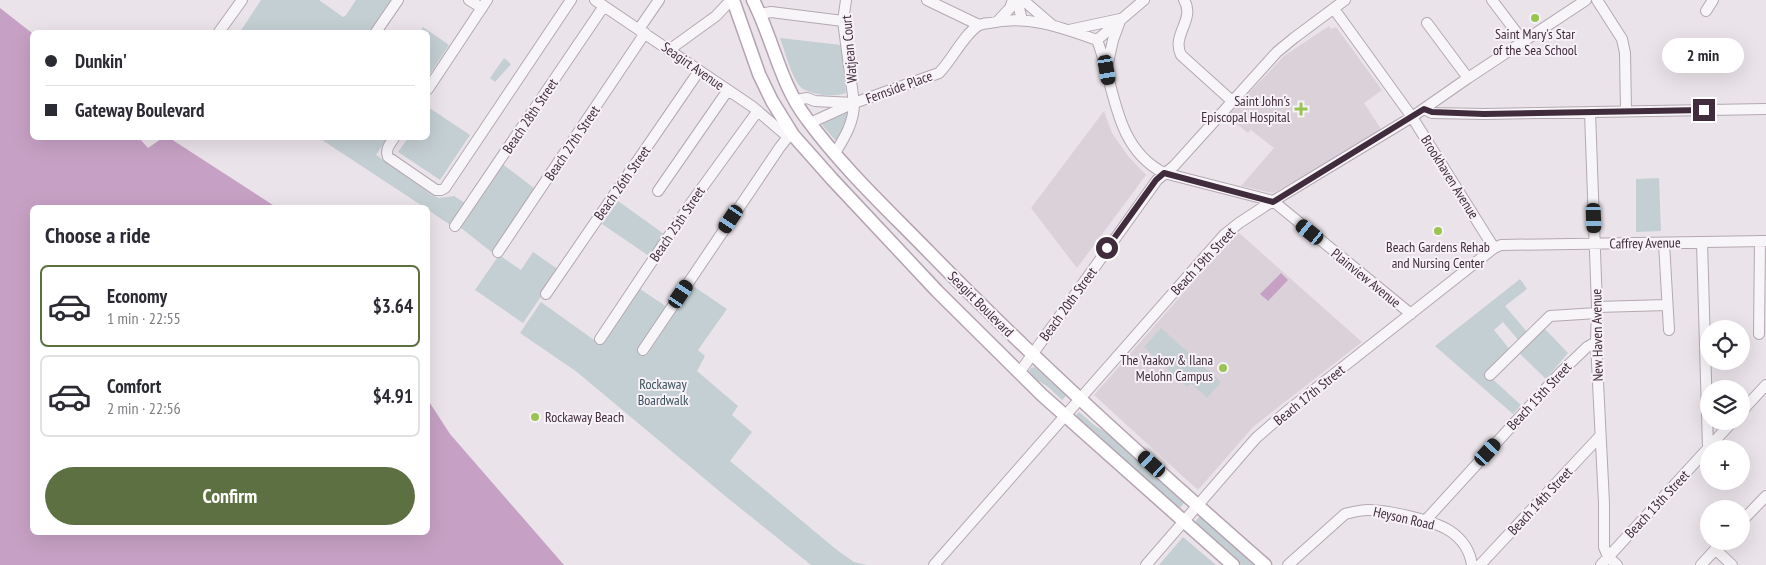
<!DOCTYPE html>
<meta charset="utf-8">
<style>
:root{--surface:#fff;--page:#f2f2f3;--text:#2b2b33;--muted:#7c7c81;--line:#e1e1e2;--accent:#5d7041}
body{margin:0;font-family:"PT Sans Narrow",sans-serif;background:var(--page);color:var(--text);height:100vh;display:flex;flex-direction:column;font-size:19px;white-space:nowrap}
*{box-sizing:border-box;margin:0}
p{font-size:16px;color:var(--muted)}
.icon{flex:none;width:28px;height:28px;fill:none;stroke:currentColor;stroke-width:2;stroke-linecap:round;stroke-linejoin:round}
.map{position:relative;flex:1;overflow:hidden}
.drawer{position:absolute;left:30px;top:205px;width:400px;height:330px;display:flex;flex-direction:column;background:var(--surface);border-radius:8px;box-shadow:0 5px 20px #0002}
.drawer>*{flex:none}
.top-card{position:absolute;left:30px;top:30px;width:400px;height:110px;border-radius:8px;box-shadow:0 5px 20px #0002;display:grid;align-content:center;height:110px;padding:0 15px;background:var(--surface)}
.controls{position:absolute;left:1700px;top:320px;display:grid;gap:10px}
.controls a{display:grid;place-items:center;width:50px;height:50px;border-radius:50%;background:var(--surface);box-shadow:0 5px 20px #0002;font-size:25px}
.end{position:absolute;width:22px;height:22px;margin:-11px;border:6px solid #412c3d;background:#fff;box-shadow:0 0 0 2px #fff}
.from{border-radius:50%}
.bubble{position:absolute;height:35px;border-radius:18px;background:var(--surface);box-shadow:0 5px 20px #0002;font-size:16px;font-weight:700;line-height:35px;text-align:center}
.car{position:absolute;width:15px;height:30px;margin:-15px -8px;border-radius:6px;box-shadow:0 0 4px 1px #0007;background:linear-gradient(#222 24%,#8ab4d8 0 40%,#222 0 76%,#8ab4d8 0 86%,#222 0)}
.top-card b{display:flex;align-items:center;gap:18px;height:48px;font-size:19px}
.top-card b+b{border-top:1px solid var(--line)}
.top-card i{width:12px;height:12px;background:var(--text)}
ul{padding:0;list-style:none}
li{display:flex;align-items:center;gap:15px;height:82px;margin:0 10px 8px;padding:0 5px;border:2px solid var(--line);border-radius:8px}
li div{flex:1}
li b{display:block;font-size:19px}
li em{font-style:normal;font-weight:700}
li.active{border-color:var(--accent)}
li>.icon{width:45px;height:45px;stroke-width:1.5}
h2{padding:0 15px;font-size:22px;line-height:60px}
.primary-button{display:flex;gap:10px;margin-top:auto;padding:10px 15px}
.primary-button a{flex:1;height:58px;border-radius:30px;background:var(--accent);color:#fff;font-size:20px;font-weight:700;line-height:58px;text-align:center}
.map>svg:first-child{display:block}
.built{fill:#dbd1d9}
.green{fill:#c4cfd3}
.water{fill:#c7a1c5}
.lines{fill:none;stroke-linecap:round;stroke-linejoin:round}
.minor-casing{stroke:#b4a8b2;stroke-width:12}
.major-casing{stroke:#b5a3b2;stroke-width:15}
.minor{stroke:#f8f5f8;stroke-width:10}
.major{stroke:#fff;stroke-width:12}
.route{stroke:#412c3d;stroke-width:6}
.poi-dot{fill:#9ac452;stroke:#f7f2f7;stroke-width:2}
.labels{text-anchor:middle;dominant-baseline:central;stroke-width:4;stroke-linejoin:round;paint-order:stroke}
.poi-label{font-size:14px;fill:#412c3d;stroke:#f7f2f7}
.street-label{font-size:14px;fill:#412c3d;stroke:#f7f2f7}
.park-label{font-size:14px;fill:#3a505b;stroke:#f7f2f7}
</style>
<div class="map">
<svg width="1766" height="565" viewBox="0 0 1766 565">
<rect width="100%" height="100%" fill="#eae3e9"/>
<path class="built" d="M1329 26 1331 29 1336 27 1382 90 1364 103 1381 129 1336 158 1273 193 1241 186 1274 148 1251 130 1248 133 1227 116 1284 56Z
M1104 111 1112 133 1128 156 1146 175 1077 268 1031 208Z
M1238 232 1362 342 1254 426 1198 490 1094 395 1233 236Z"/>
<path class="green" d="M261 0H319L343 17 346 15 356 0H391L369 32H240Z
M423 27 449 45 428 77V32H420Z
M780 38 841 45 845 51 843 64 846 93C838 96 831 95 823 95 817 94 808 92 803 89 792 81 785 51 780 38Z
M504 58 511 64 495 82 490 78Z
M428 107 470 135 440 180 398 152 408 138H428Z
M853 111 837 141H836L823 126 822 122Z
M319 138H387L376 155 432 195 439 198 454 196 468 205 452 226 428 210V208L424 207Z
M501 163 534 188 494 254 461 228 456 227Z
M1659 178 1661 231 1636 232V179Z
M618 201 664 234 649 256 602 224Z
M533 252 559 270 523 323 475 290 499 255 521 270Z
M1520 279 1527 289 1505 306 1527 332 1519 341 1503 322 1494 330 1511 351 1488 375 1521 405 1513 414 1435 346Z
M693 286 727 309 698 350 705 356 697 371 738 406 732 415 752 432 730 461 837 550 854 562 867 565H811L724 495 577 372 520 333 541 302 594 340 600 339 604 342 640 289 667 307 640 352 646 356Z
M1161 328 1221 382 1207 398 1191 383 1187 387 1144 347Z
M1544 328 1568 353 1546 379 1520 354Z
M1034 367 1036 368 1066 396 1062 400 1047 386 1035 379 1029 371 1031 368Z
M1079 412 1094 425 1110 435 1185 502 1179 509 1075 416Z
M1200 516 1248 559 1256 565H1242L1194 523Z
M1183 537 1216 565H1159Z"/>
<path class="water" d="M0 8 32 33V138H139L148 148 161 139H171L276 207 32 208V532H428V400L450 434 564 565H0Z
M1281 273 1288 280 1268 301 1260 294Z"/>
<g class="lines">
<g class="minor-casing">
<path id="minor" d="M469 0 482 8
M595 0 753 107 788 137
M927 0 979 25
M1017 0 1022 20
M1023 0 1052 25
M1184 0C1196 19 1171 35 1181 55L1232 101
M1492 0 1523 41
M1597 0 1622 39 1625 53 1626 111
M1334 9 1412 117 1494 248
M1706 11 1713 0
M760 14 771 12 843 21
M998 21 1010 8 1013 0
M1427 23 1468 78
M639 29 659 0
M1069 30 1120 19
M219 32 242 0
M376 32 398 0
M1097 40C1115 85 1113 147 1164 173L1273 201 1411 314
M1097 40 1144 0
M669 50 716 16 731 0
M1107 67 1113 40 1120 21
M428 89 487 0
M796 100 807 98 815 101 853 103
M1424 109 1432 113 1484 114 1766 109
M1590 112 1597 307 1596 342 1604 503V547L1608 557 1617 565
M810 123 854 103 939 73C952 60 964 34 979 25 982 24 987 23 990 23 1026 14 1063 28 1097 40
M394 138C390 144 385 149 388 157L436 190H441L445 188 571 0
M835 153C845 137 854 122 854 103L843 21 846 0
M658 191 728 90
M455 226 604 6
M1702 242 1708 448
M1664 243 1669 330
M498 252 645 33
M546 294 699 71
M1597 307 1667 305
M1759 334 1760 241
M600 339 691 203 757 112
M643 350 780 147 788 137 793 135
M1019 373 1157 180 1174 166 1277 52 1294 38 1345 0
M1490 375 1550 316 1597 313
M1741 412 1766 385
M1425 521 1560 373 1587 347 1596 342
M1741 522 1766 496
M1715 549 1732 565
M934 565 1224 235 1239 223 1265 206 1412 117 1468 78 1586 0
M1146 565 1256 438 1286 412 1494 248 1501 245 1766 241
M1288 565 1345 514C1353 512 1360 510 1368 510 1387 510 1433 520 1450 531 1462 539 1470 551 1472 565
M1480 565 1600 436
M1601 565 1733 421
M1701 565 1723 541"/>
</g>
<g class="major-casing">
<path id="major" d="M733 0 759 74 772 101 793 135 832 179 937 291 1042 395 1233 565
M753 0C773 39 780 84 807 119 842 167 886 208 928 251 1035 361 1149 463 1265 565"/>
</g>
<use href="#minor" class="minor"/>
<use href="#major" class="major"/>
</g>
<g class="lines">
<path class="route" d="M1107 248 1156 180 1164 173 1273 202 1424 109 1432 112 1484 114 1704 110"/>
</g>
<g class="poi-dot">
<circle cx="1535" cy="18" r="5"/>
<path d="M1298.5 101.5h5v5h5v5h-5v5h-5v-5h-5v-5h5z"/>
<circle cx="1438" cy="231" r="5"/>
<circle cx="1223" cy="368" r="5"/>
<circle cx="535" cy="417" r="5"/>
</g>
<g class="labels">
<g class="poi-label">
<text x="1535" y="34">Saint Mary's Star<tspan x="1535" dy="16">of the Sea School</tspan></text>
<text x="1290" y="101" text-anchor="end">Saint John's<tspan x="1290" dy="16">Episcopal Hospital</tspan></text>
<text x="1438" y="247">Beach Gardens Rehab<tspan x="1438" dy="16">and Nursing Center</tspan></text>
<text x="1213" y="360" text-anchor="end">The Yaakov &amp; Ilana<tspan x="1213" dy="16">Melohn Campus</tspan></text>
<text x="545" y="417" text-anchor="start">Rockaway Beach</text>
</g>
<g class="street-label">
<text transform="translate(849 49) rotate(-95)">Watjean Court</text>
<text transform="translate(693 66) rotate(35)">Seagirt Avenue</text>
<text transform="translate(899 87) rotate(-20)">Fernside Place</text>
<text transform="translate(530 116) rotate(-56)">Beach 28th Street</text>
<text transform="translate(572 143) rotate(-56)">Beach 27th Street</text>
<text transform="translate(1450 177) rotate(58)">Brookhaven Avenue</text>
<text transform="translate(622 183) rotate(-55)">Beach 26th Street</text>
<text transform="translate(677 224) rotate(-56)">Beach 25th Street</text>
<text transform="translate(1645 243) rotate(-1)">Caffrey Avenue</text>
<text transform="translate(1203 261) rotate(-47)">Beach 19th Street</text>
<text transform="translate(1366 278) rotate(39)">Plainview Avenue</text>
<text transform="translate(981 304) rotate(45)">Seagirt Boulevard</text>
<text transform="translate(1068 304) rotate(-54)">Beach 20th Street</text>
<text transform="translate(1597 335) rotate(-91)">New Haven Avenue</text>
<text transform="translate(1309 395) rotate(-39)">Beach 17th Street</text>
<text transform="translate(1539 396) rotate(-47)">Beach 15th Street</text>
<text transform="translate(1540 501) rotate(-47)">Beach 14th Street</text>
<text transform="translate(1657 504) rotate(-47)">Beach 13th Street</text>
<text transform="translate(1404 518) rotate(13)">Heyson Road</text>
</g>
<g class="park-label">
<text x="663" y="384">Rockaway<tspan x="663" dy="16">Boardwalk</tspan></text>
</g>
</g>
</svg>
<div class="controls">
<a><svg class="icon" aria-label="locate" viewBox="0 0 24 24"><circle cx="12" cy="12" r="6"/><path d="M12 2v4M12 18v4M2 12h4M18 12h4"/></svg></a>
<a><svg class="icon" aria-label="layers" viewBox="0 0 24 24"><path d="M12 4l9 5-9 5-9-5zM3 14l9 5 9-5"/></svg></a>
<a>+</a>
<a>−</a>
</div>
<i class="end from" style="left:1107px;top:248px"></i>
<i class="end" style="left:1704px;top:110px"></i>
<div class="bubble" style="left:1662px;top:38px;width:82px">2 min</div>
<i class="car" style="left:1107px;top:70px;rotate:170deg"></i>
<i class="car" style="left:1594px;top:218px;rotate:178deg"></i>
<i class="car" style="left:731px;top:219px;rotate:214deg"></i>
<i class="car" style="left:1310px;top:232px;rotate:309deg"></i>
<i class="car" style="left:681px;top:294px;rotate:34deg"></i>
<i class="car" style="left:1488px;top:452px;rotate:42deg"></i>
<i class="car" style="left:1152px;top:464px;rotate:312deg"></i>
<div class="top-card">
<b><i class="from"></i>Dunkin'</b>
<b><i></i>Gateway Boulevard</b>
</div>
<section class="drawer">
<h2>Choose a ride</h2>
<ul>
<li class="active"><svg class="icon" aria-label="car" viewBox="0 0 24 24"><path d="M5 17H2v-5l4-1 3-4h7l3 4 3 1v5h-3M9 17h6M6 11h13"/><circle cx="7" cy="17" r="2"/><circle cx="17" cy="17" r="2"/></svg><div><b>Economy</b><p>1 min · 22:55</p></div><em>$3.64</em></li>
<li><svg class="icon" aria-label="car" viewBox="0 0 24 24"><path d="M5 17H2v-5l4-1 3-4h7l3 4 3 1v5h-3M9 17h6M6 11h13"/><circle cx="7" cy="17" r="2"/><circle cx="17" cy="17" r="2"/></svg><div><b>Comfort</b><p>2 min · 22:56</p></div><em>$4.91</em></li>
</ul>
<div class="primary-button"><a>Confirm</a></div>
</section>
</div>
